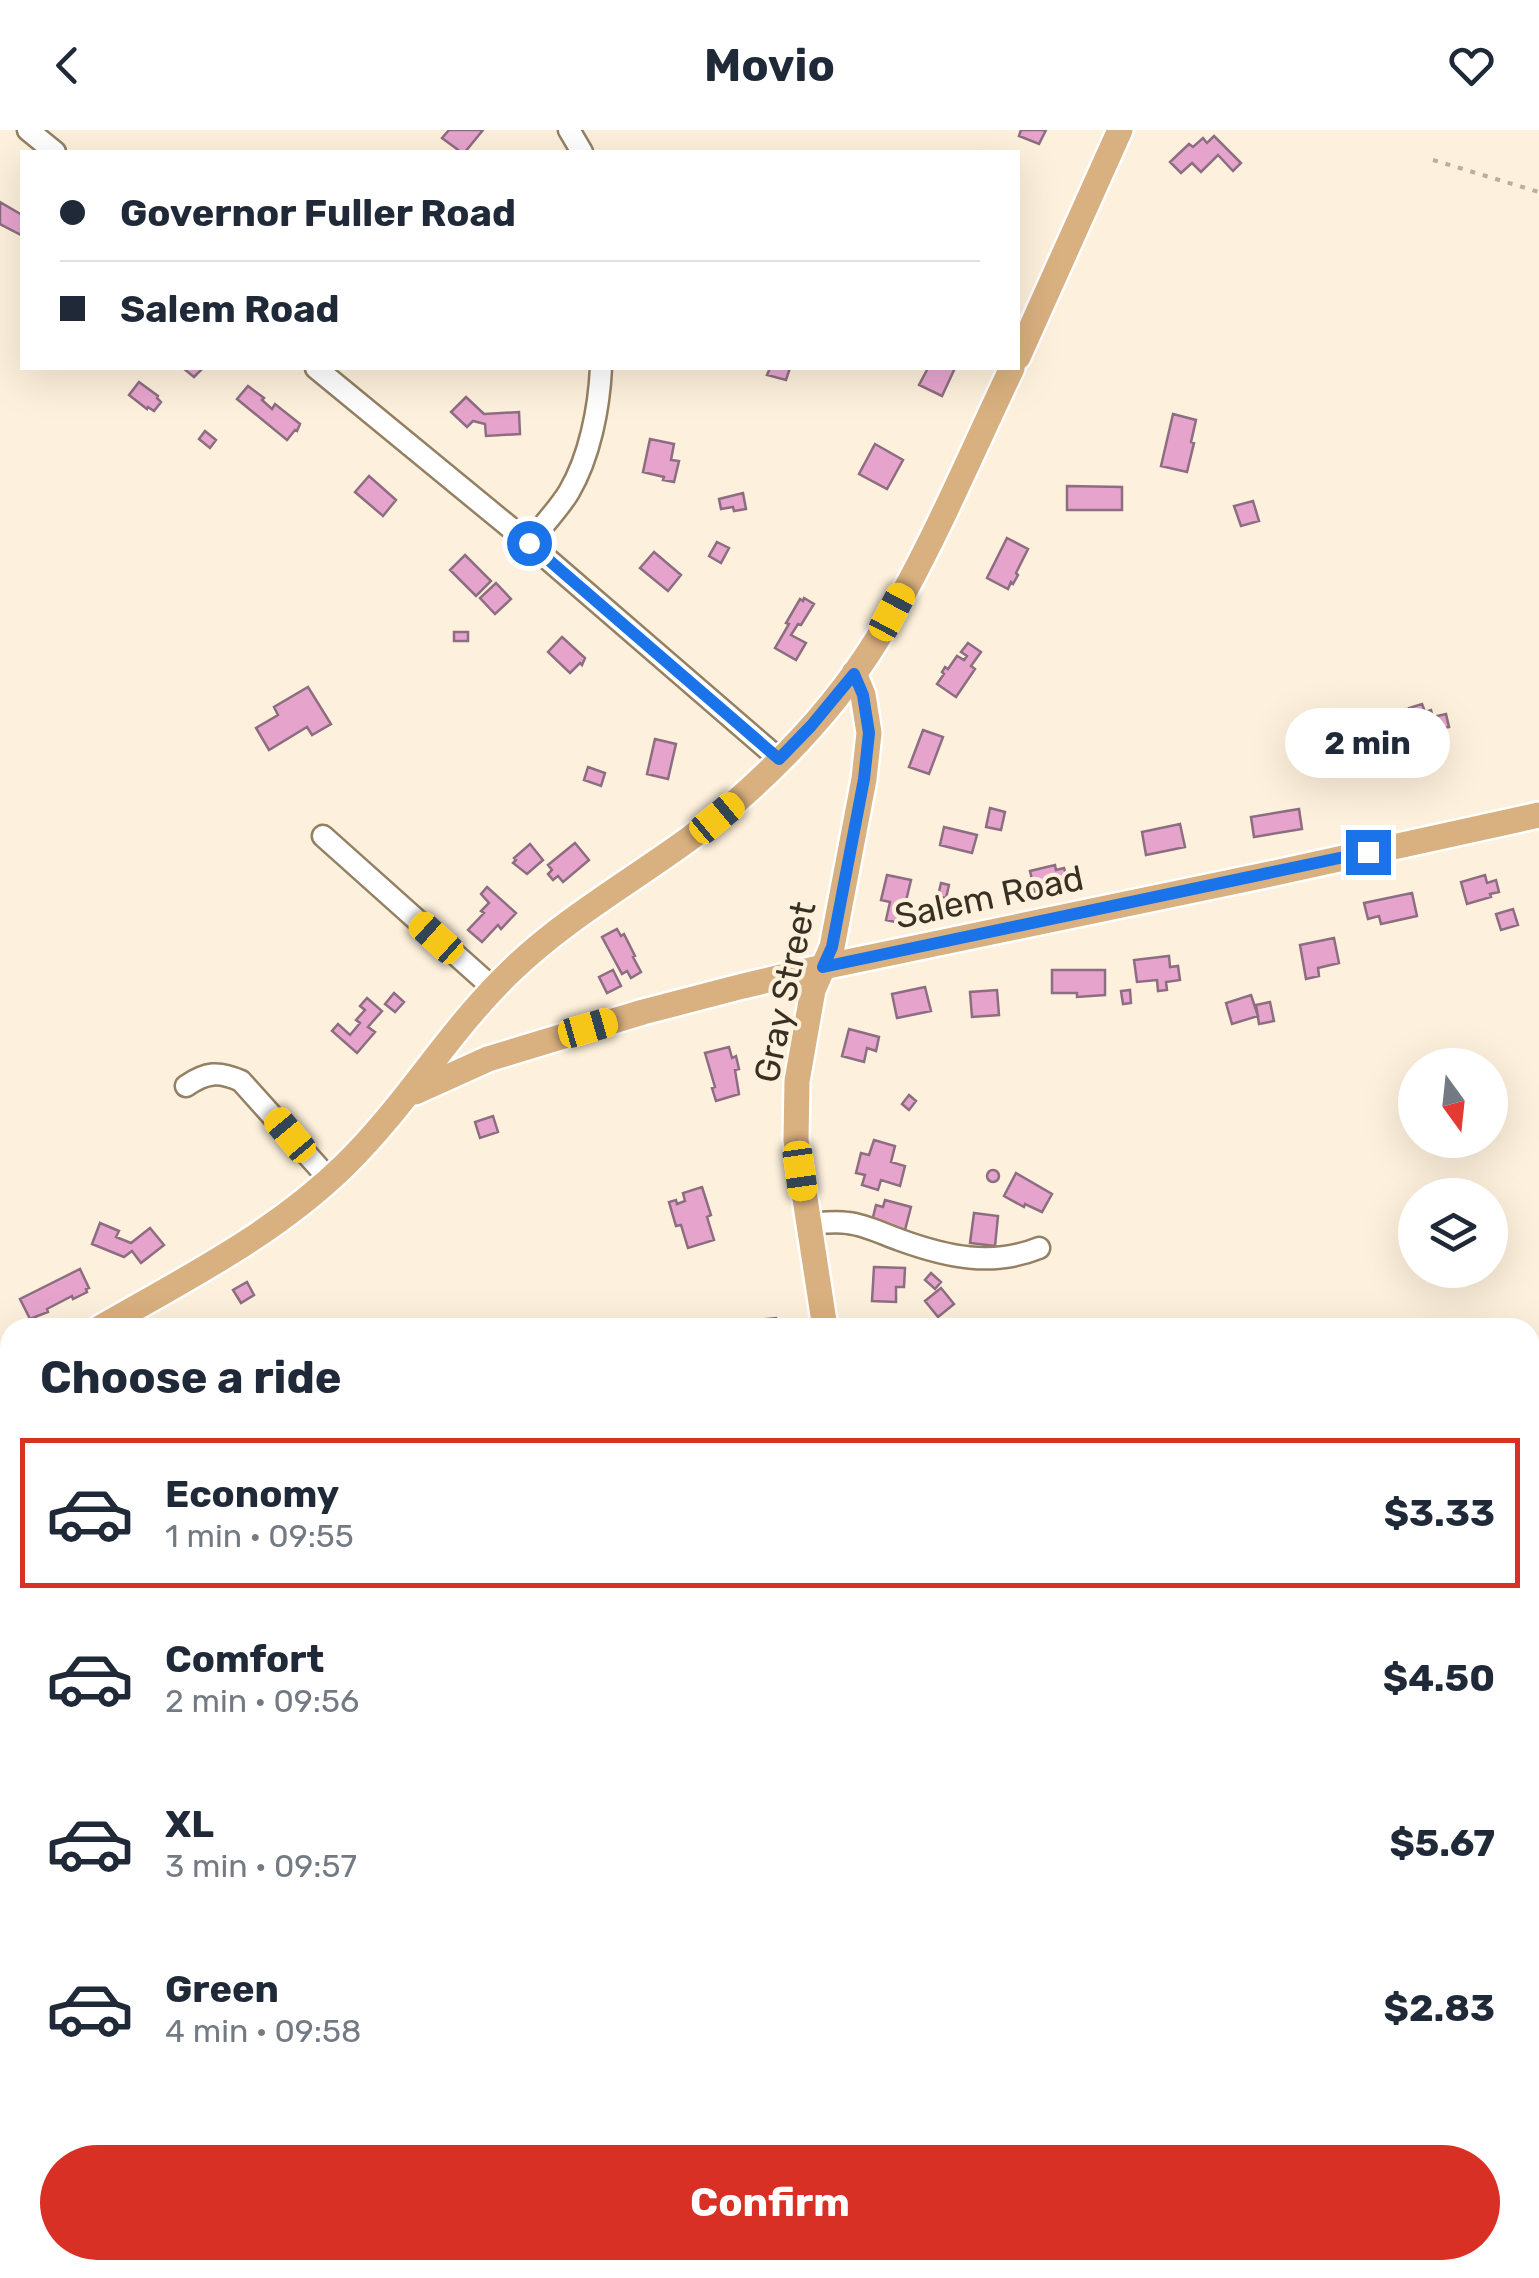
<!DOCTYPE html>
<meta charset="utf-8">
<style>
:root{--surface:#fff;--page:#f6f6f7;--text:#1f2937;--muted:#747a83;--line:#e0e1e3;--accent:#d93025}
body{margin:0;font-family:Rubik,sans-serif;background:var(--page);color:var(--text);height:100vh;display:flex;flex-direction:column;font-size:38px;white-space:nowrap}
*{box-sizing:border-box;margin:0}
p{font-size:32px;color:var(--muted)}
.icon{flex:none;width:55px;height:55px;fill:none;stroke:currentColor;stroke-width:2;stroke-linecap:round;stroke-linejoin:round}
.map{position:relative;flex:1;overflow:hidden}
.details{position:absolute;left:0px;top:1188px;width:1540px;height:962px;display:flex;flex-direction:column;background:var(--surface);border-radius:30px 30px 0 0;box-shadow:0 10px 40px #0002}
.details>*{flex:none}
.hud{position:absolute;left:20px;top:20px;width:1000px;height:220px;border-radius:0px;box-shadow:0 10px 40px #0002;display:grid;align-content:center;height:220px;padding:0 40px;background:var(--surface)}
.needle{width:65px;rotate:165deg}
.controls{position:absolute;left:1398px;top:918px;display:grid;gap:20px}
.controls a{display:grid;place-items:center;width:110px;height:110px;border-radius:50%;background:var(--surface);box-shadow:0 10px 40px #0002;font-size:50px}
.end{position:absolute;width:45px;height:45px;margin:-22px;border:12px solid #1a73e8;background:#fff;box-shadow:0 0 0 5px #fff}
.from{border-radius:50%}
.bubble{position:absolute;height:70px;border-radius:35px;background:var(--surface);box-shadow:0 10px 40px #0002;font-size:32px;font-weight:700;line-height:70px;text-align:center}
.car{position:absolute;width:30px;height:60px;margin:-30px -15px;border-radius:12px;box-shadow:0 0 8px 2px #0007;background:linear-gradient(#f5c518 24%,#345 0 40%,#f5c518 0 76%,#345 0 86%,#f5c518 0)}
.hud b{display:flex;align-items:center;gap:35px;height:95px;font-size:38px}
.hud b+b{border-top:2px solid var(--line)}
.hud i{width:25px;height:25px;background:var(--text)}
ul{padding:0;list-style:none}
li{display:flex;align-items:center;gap:30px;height:150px;margin:0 20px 15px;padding:0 20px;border:5px solid transparent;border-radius:0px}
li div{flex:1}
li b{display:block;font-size:38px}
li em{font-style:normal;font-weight:700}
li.selected{border-color:var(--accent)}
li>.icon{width:90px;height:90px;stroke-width:1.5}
h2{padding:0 40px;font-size:45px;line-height:120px}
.action{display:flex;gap:20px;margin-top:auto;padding:20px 40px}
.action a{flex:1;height:115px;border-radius:60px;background:var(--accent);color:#fff;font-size:40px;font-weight:700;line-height:115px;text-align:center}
header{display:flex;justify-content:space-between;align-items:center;height:130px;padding:0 40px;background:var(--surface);font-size:45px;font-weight:700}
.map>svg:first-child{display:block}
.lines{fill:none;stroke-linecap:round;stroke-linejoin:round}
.stream{stroke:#50a2c3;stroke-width:5}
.canal{stroke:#50a2c3;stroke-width:20}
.building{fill:#e6a4cd;stroke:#8d6d81;stroke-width:2.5}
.minor-casing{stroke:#948063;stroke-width:25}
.major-casing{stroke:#fff;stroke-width:30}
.path{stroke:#baae9d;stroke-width:4;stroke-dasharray:5 8;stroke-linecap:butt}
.minor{stroke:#fff;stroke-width:20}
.major{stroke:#d9b07f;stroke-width:25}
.route{stroke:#1a73e8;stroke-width:12}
.labels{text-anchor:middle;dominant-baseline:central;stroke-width:8;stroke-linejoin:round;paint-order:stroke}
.street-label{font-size:35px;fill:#393024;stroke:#fdf0dc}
</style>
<header><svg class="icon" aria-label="back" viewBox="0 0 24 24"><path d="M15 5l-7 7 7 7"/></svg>Movio<svg class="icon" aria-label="heart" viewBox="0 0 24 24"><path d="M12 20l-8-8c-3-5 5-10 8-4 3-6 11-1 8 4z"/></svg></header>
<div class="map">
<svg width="1539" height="2148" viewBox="0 0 1539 2148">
<rect width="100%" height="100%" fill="#fdf0dc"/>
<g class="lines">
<path class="stream" d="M91 2140C103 2145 109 2145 121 2140
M287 2140H317
M518 2140 539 2146
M54 2148V2140
M703 2148 705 2145 715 2148"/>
<path class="canal" d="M1108 2140 1130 2148"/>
</g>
<path class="building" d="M449 0H483L465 22H461L442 8Z
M1021 0H1046L1039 14 1019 6Z
M1214 6 1241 33 1233 41 1218 25 1201 42 1192 33 1181 43 1170 32 1189 14 1193 17 1203 8 1207 13Z
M0 72 22 85 21 105 0 94Z
M183 238H203L194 247Z
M770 238H790L786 250 767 245Z
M928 238H955L942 266 919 255Z
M139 252 158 266 157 268 161 272 154 281 148 277 147 279 129 265Z
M248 256 264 268 262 270 272 279 275 274 300 294 297 301 295 300 287 310 237 269Z
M466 267 484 284 519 282 520 304 486 306 485 294 473 291 467 297 451 282Z
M1173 284 1196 290 1191 312 1194 313 1187 342 1161 336Z
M205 301 216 310 210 318 199 309Z
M650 309 674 314 671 330 679 331 674 352 663 350 664 347 643 342Z
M875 314 903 330 887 359 859 344Z
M369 346 396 370 383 386 355 362Z
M1067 356 1122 357V380H1067Z
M743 363 746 379 734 381 733 377 721 379 719 369Z
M1253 371 1259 391 1241 396 1234 376Z
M1007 408 1028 419 1016 443 1018 445 1013 454 1011 452 1008 459 987 448Z
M717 412 729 418 721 433 709 426Z
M654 422 681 445 668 461 640 438Z
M465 425 491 451 476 466 450 440Z
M496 453 511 469 495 484 480 468Z
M804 468 814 474 801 495 798 494 791 505 806 513 796 530 775 518 789 494 786 493 800 469 803 471Z
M454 502H468V511H454Z
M562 507 585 528 582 535 580 533 570 543 548 522Z
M968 513 981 522 971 536 975 539 956 567 937 554 944 544 942 542 945 537 948 539 957 526 964 530 967 526 961 522Z
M308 557 331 594 312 605 307 597 269 620 256 598 278 585 274 577Z
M1422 574 1425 582 1431 580 1433 587 1446 584 1449 597 1434 600 1435 605 1407 611 1406 608 1379 616 1380 619 1359 626 1350 597 1377 589 1379 596 1411 586 1409 578Z
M923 600 943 607 929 644 909 637Z
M655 609 676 614 668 649 647 644Z
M588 637 605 643 601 656 584 650Z
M990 678 1005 682 1001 700 986 697Z
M1299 679 1302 699 1254 707 1251 687Z
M1180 694 1185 717 1146 725 1142 702Z
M944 697 977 705 972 723 940 715Z
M575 713 589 730 563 752 558 746 553 750 548 744 552 740 548 735Z
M530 714 543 730 527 744 513 733 516 730 514 728Z
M1055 735 1056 740 1064 738 1067 747 1058 749 1060 756 1035 762 1030 741Z
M887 745 911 750 905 775 909 776 905 794 886 790 890 772 881 770Z
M1485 745 1487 753 1496 750 1499 762 1490 764 1491 767 1467 774 1461 752Z
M941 753 949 755 946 768 938 766Z
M487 757 516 783 501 799 498 795 482 812 468 800 484 783 481 781 489 773 481 764Z
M1412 763 1417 786 1381 794 1379 786 1368 789 1364 773Z
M1513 779 1518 795 1501 800 1496 784Z
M617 799 621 806 624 804 635 826 633 827 641 842 631 848 627 841 622 844 602 807Z
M1334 808 1339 833 1318 838 1319 846 1306 849 1300 815Z
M1169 826 1170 837 1178 836 1180 850 1166 852 1167 860 1158 861 1157 850 1137 852 1134 830Z
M613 840 621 856 607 863 599 847Z
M1052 840H1105V865L1077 867V863H1052Z
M925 857 931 881 897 888 892 864Z
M997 860 999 885 972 887 970 862Z
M1130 860 1131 873 1123 874 1121 861Z
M394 863 404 872 395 882 385 874Z
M1251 865 1258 886 1232 894 1226 873Z
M367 868 382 881 368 897 375 902 357 923 332 901 338 894 350 905 360 893 356 890 365 880 360 876Z
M1270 872 1274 891 1259 894 1256 875Z
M849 899 879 907 876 921 867 918 864 932 842 926Z
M729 917 732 928 736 926 739 939 735 940 739 964 716 971 712 958 715 957 705 923Z
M909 965 916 971 909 980 902 974Z
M493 986 498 1002 480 1008 475 992Z
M874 1010 895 1016 891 1032 905 1036 900 1056 881 1050 878 1060 862 1055 865 1045 856 1043 861 1023 869 1025Z
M987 1046a6 6 0 1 1 12 0a6 6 0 1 1-12 0Z
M1016 1043 1052 1064 1042 1082 1025 1074 1024 1077 1004 1066Z
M702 1057 711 1085 707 1087 714 1110 688 1118 681 1095 676 1096 669 1072 676 1070 677 1074 685 1071 683 1063Z
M885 1070 911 1077 905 1100 872 1091 876 1075 883 1077Z
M974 1083 998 1086 995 1116 970 1113Z
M100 1093 119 1101 116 1107 131 1113 150 1098 164 1115 141 1133 132 1121 124 1127 92 1114Z
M874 1137 905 1138 904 1157H896V1172L872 1171Z
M80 1139 89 1158 86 1159 87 1162 73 1169 72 1166 47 1179 48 1182 30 1189 20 1169Z
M931 1143 941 1152 935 1159 925 1150Z
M247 1152 254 1165 241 1173 233 1160Z
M941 1158 954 1174 938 1187 925 1171Z
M776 1188 777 1191 783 1190 784 1196 759 1198 758 1190Z
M0 1664 10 1667V1688L0 1686Z"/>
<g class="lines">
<g class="minor-casing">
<path id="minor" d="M28 0 55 22
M569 0 582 22
M316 238 529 413 779 629
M529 413C542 396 558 380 569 362 590 326 599 278 601 238
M323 706 493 858
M186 956C206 942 219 941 241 951L330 1050
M808 1094C821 1093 835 1091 848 1093 866 1095 883 1104 900 1110 947 1127 992 1137 1039 1118
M0 1515 10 1508
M0 1618 10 1620"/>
</g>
<g class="major-casing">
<path id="major" d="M1018 227 1120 0
M415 962 488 929 643 882 739 857 823 837 1275 743 1539 685
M100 1198C185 1149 273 1105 344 1036 406 976 449 900 511 841 580 774 669 732 740 668 792 622 842 567 878 508 930 422 969 328 1012 238
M825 1198 796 1010 797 951 813 860 832 817 864 649 869 603 863 565 854 543
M0 1255 10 1249
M562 2148 563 2140"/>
</g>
<path class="path" d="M1433 30 1539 62"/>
<use href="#minor" class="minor"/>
<use href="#major" class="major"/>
</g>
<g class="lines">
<path class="route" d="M529 413 779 629 811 596 854 544 863 565 869 603 864 649 832 817 823 837 1368 722"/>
</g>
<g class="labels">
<g class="street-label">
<text transform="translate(989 767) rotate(-12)">Salem Road</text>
<text transform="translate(785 862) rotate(-78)">Gray Street</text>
</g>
</g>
</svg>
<div class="controls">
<a><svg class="needle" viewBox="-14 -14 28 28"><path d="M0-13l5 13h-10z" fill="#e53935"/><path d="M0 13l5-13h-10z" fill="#747a83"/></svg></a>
<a><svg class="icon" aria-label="layers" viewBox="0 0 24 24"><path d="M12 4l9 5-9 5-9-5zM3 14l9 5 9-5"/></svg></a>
</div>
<i class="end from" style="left:529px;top:413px"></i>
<i class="end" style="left:1368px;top:722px"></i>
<div class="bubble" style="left:1285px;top:578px;width:165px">2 min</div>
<i class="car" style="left:892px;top:482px;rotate:28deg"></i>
<i class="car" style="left:717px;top:688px;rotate:50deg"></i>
<i class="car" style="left:436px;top:808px;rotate:312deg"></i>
<i class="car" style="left:588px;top:898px;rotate:74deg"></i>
<i class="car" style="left:290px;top:1005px;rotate:320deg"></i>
<i class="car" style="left:800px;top:1041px;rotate:172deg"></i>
<div class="hud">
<b><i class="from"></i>Governor Fuller Road</b>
<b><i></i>Salem Road</b>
</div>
<section class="details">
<h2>Choose a ride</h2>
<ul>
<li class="selected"><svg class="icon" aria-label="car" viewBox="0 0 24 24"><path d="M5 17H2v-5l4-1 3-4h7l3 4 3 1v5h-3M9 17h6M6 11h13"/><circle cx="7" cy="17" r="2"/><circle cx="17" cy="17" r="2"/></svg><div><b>Economy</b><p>1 min · 09:55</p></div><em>$3.33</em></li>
<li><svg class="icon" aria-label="car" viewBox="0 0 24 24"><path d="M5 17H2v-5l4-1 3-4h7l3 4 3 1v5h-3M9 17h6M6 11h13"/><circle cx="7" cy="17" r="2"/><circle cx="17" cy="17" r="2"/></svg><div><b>Comfort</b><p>2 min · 09:56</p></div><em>$4.50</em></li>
<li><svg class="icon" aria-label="car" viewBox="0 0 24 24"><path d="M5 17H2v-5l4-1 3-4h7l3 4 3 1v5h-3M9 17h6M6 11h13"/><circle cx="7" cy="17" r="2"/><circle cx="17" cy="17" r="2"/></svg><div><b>XL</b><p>3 min · 09:57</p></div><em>$5.67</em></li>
<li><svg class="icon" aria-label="car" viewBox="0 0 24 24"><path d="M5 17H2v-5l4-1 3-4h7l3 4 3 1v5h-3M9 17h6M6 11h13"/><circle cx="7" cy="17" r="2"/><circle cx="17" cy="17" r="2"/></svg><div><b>Green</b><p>4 min · 09:58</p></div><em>$2.83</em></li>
</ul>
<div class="action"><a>Confirm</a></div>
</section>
</div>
